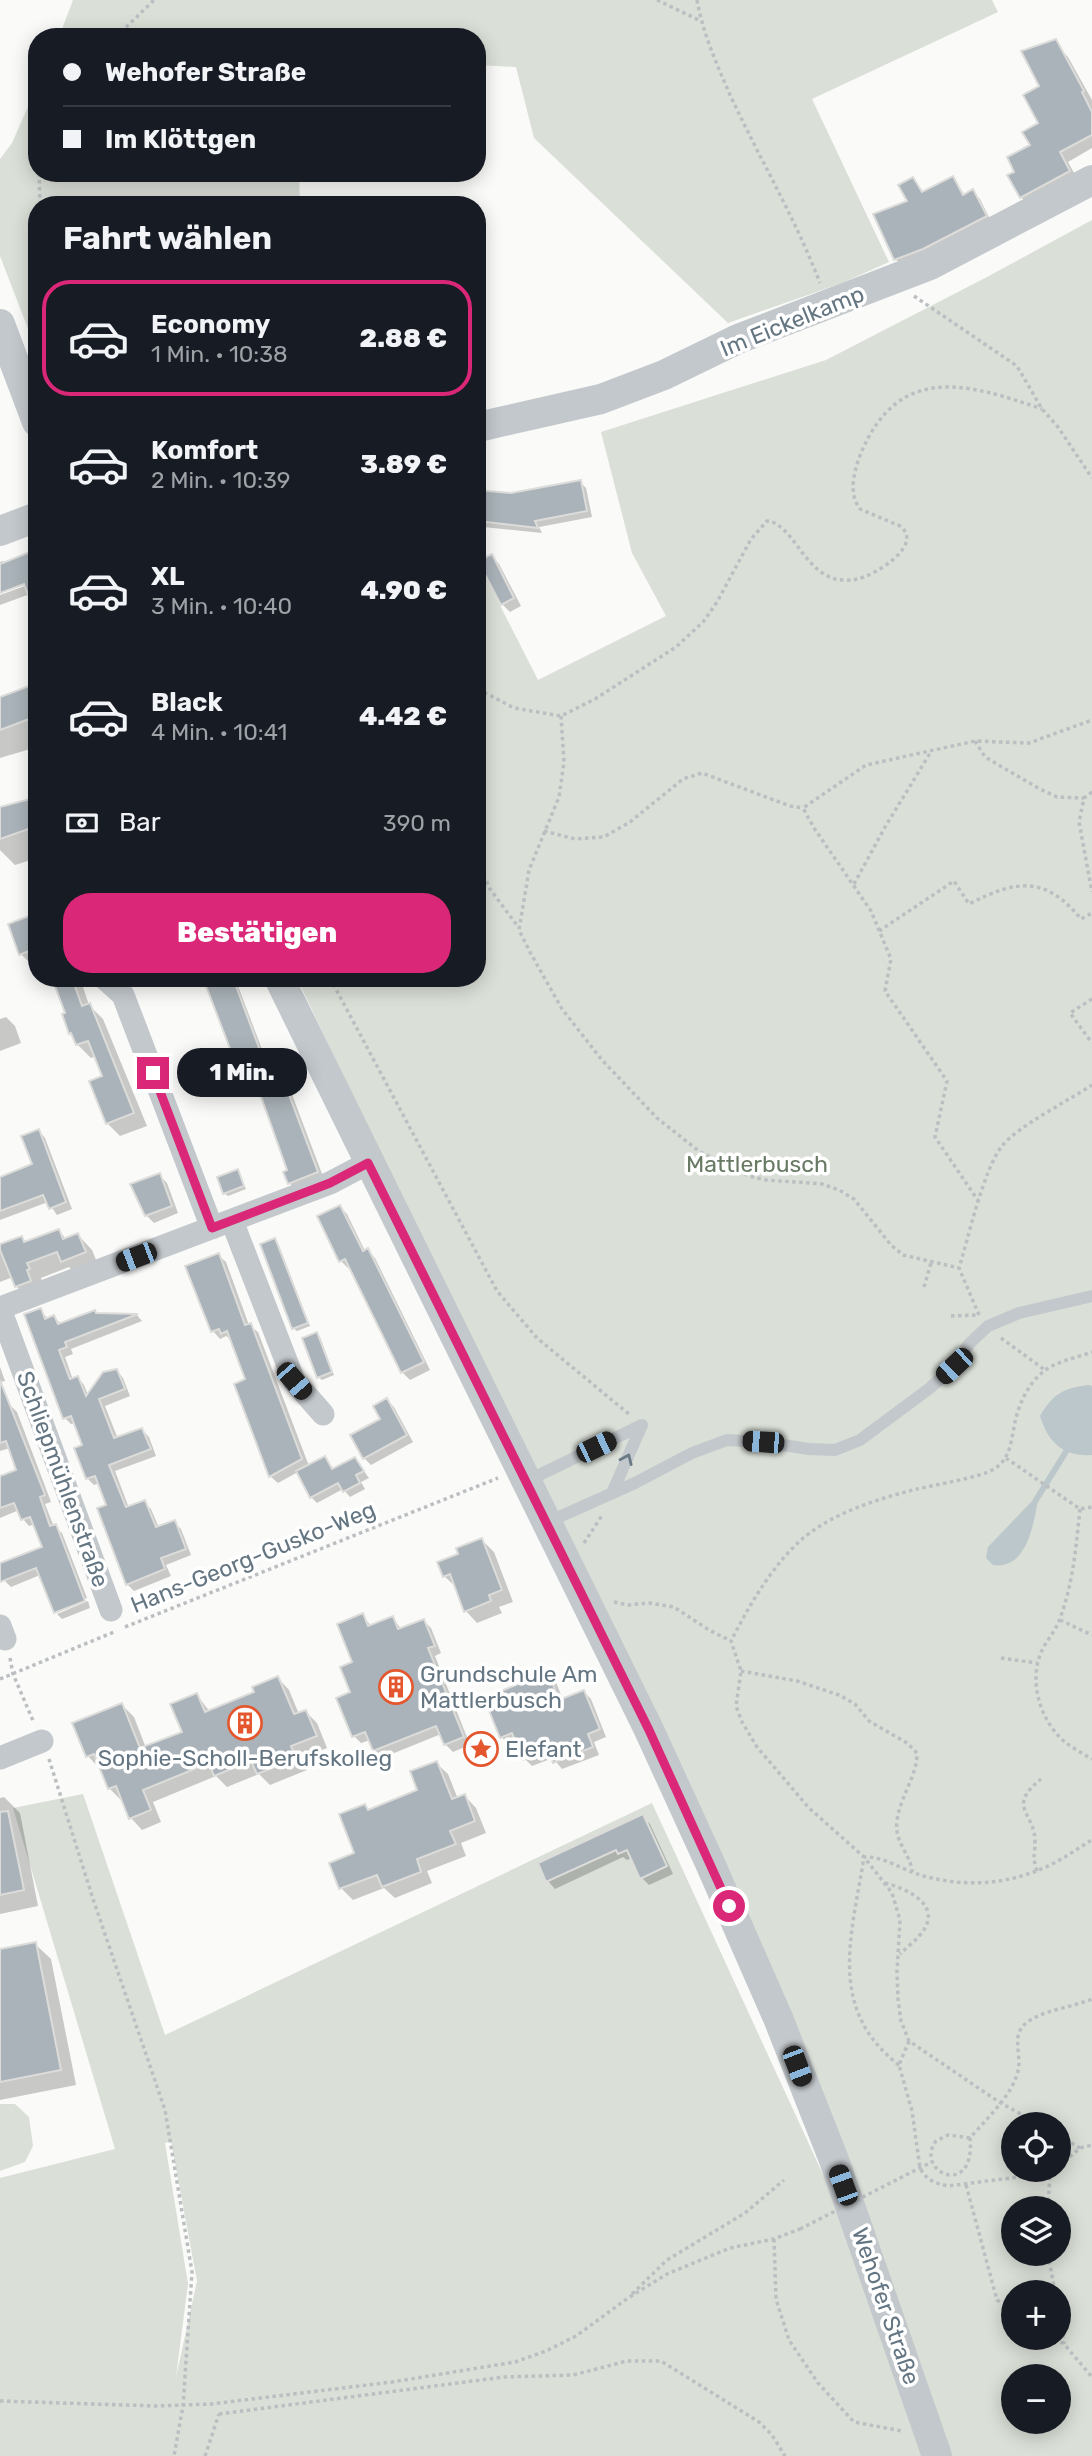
<!DOCTYPE html>
<html lang="de">
<meta charset="utf-8">
<style>
:root{--surface:#171b24;--page:#20242c;--text:#f1f3f6;--muted:#9ea1a6;--line:#363941;--accent:#db2777}
body{margin:0;font-family:Rubik,sans-serif;background:var(--page);color:var(--text);height:100vh;display:flex;flex-direction:column;font-size:26px;white-space:nowrap}
*{box-sizing:border-box;margin:0}
p{font-size:23px;color:var(--muted)}
.icon{flex:none;width:38px;height:38px;fill:none;stroke:currentColor;stroke-width:2;stroke-linecap:round;stroke-linejoin:round}
.map{position:relative;flex:1;overflow:hidden}
.side{position:absolute;left:28px;top:196px;width:458px;height:791px;display:flex;flex-direction:column;background:var(--surface);border-radius:28px;box-shadow:0 4px 18px #0003}
.side>*{flex:none}
.top-card{position:absolute;left:28px;top:28px;width:458px;height:154px;border-radius:28px;box-shadow:0 4px 18px #0003;display:grid;align-content:center;height:154px;padding:0 35px;background:var(--surface)}
.controls{position:absolute;left:1001px;top:2112px;display:grid;gap:14px}
.controls a{display:grid;place-items:center;width:70px;height:70px;border-radius:50%;background:var(--surface);box-shadow:0 4px 18px #0003;font-size:35px}
.end{position:absolute;width:32px;height:32px;margin:-16px;border:9px solid #db2777;background:#fff;box-shadow:0 0 0 4px #fff}
.from{border-radius:50%}
.bubble{position:absolute;height:49px;border-radius:24px;background:var(--surface);box-shadow:0 4px 18px #0003;font-size:23px;font-weight:800;line-height:49px;text-align:center}
.car{position:absolute;width:21px;height:42px;margin:-21px -10px;border-radius:9px;box-shadow:0 0 5px 2px #0007;background:linear-gradient(#222 24%,#8ab4d8 0 40%,#222 0 76%,#8ab4d8 0 86%,#222 0)}
.top-card b{display:flex;align-items:center;gap:24px;height:66px;font-size:26px}
.top-card b+b{border-top:2px solid var(--line)}
.top-card i{width:18px;height:18px;background:var(--text)}
ul{padding:0;list-style:none}
li{display:flex;align-items:center;gap:21px;height:116px;margin:0 14px 10px;padding:0 21px;border:4px solid transparent;border-radius:28px}
li div{flex:1}
li b{display:block;font-size:26px}
li em{font-style:normal;font-weight:800}
li.selected{border-color:var(--accent)}
li>.icon{width:63px;height:63px;stroke-width:1.5}
h2{padding:0 35px;font-size:32px;line-height:84px}
.pay{display:flex;align-items:center;gap:18px;height:77px;padding:0 35px;font-size:26px}
.pay p{margin-inline-start:auto}
.primary-button{display:flex;gap:14px;margin-top:auto;padding:14px 35px}
.primary-button a{flex:1;height:80px;border-radius:28px;background:var(--accent);color:#fff;font-size:28px;font-weight:800;line-height:80px;text-align:center}
.map>svg:first-child{display:block}
.green{fill:#dadfd7;fill-rule:evenodd}
.water{fill:#bbc7cb}
.shadow{fill:#0003}
.lines{fill:none;stroke-linecap:round;stroke-linejoin:round}
.stream{stroke:#bbc7cb;stroke-width:6}
.building{fill:#aab3b9;stroke:#dcdcda;stroke-width:2}
.path{stroke:#bbbfc2;stroke-width:3.5;stroke-dasharray:3.5 3.5;stroke-linecap:butt}
.service{stroke:#c3c8cc;stroke-width:12}
.minor{stroke:#c3c8cc;stroke-width:23}
.tertiary{stroke:#c3c8cc;stroke-width:30}
.path-bridge{stroke:#bbbfc2;stroke-width:3.5;stroke-dasharray:3.5 3.5;stroke-linecap:butt}
.oneway{stroke:#6a7a87}
.route{stroke:#db2777;stroke-width:9}
.labels{text-anchor:middle;dominant-baseline:central;stroke-width:7;stroke-linejoin:round;paint-order:stroke}
.street-label{font-size:23px;fill:#657683;stroke:#fff}
.park-label{font-size:23px;fill:#687a64;stroke:#fff}
.poi-label{font-size:23px;fill:#657683;stroke:#fff;text-anchor:start}
</style>
<div class="map">
<svg width="1092" height="2456" viewBox="0 0 1092 2456">
<rect width="100%" height="100%" fill="#fafaf8"/>
<path class="green" d="M73 0H992L998 12 812 99 889 262 842 283 728 323 534 138 516 67 478 65V37H59Z
M37 86V173H299L300 205H37V352L0 256V159L12 143Z
M1092 220V2456H944L588 1597 297 978H478V562L538 680 666 616 632 553 601 432 826 360 987 277ZM1013 2124H1059V2170H1013ZM1013 2208H1059V2254H1013ZM1013 2292H1059V2338H1013ZM1013 2376H1059V2422H1013Z
M83 1794 165 2035 652 1803 826 2181 922 2456H0V2178L115 2149 13 1808ZM171 2141 197 2281 176 2377 188 2284 165 2143Z
M0 2104H15L29 2117 33 2146 25 2162 0 2171Z"/>
<path class="water" d="M1089 1385 1092 1386V1455C1063 1457 1048 1442 1040 1416 1053 1394 1063 1388 1089 1385Z
M1034 1499 1038 1500C1033 1526 1027 1569 993 1565L986 1558 988 1547Z"/>
<path class="shadow" d="M1060 49 1068 57 1092 100V148L1068 162 1078 180 1030 206 1021 197 1032 146 1040 124 1042 86Z
M952 178 965 195 972 192 980 199 992 223 903 266 895 259 910 202 913 179 924 193Z
M580 482 586 488 592 517 539 527 542 533 483 527 478 522 479 492 511 495Z
M37 551V607L30 594 0 605V595L33 583 32 579 0 591V562L3 561 5 564Z
M491 556 499 564 521 606 510 612 502 604Z
M37 686V747L0 758V698Z
M37 798V858L15 865 0 850V810Z
M37 915V966L34 967 21 954Z
M54 978H80L89 1005 103 1019 147 1126 120 1136 107 1123 104 1077 96 1056 91 1058 77 1044 71 1033 64 1015 67 1014Z
M204 978H235L271 1073 279 1070 285 1076 324 1179 296 1189 289 1183 290 1171 258 1084 251 1078 246 1063 242 1064 235 1058Z
M6 1017 15 1026 21 1043 0 1051V1019Z
M39 1131 45 1138 72 1209 57 1215 48 1202 0 1220V1177L35 1165Z
M237 1171 246 1189 228 1196 224 1193Z
M159 1175 167 1183 178 1213 154 1223 146 1215Z
M340 1207 347 1214 365 1251 368 1250 375 1258 430 1370 410 1380 402 1372 351 1267 348 1268 341 1261Z
M59 1231 67 1240 78 1235 92 1250 99 1267 77 1275 69 1267 41 1278 43 1284 31 1301 16 1286 13 1277 0 1282V1246L22 1238 27 1243Z
M275 1240 278 1243 310 1326 297 1331 293 1328Z
M218 1255 226 1262 249 1325 258 1332 309 1466 325 1458 334 1469 355 1459 369 1478 361 1482 365 1489 350 1497 343 1489 317 1503 311 1497 298 1472 278 1483 270 1476 247 1380 232 1340 226 1336 220 1339 213 1331Z
M40 1310 48 1319 54 1317 62 1325 96 1314 137 1315 142 1321 71 1349 73 1354 65 1357 73 1380 78 1378 84 1385 88 1395 117 1371 123 1378 130 1396 105 1406 118 1439 142 1430 149 1437 156 1456 115 1471 129 1508 144 1502 151 1509 159 1528 174 1522 181 1529 191 1555 166 1565 171 1576 134 1591 127 1584 108 1506 99 1483 94 1485 87 1478 85 1446 76 1423 71 1424 65 1418Z
M317 1334 320 1337 334 1375 322 1380 318 1377Z
M0 1367 5 1381 1 1382 11 1406 17 1412 51 1502 45 1504 54 1527 62 1533 87 1598 56 1610V1613L40 1575 11 1587 4 1580 0 1570V1565L44 1548 35 1524 29 1526 23 1519 19 1510 0 1518V1477L19 1471 10 1448 0 1451Z
M387 1400 394 1407 413 1442 371 1465 364 1458 382 1419Z
M482 1540 494 1552 513 1602 499 1607 502 1613 477 1623 466 1611 457 1588 444 1576 461 1555Z
M88 1601 90 1608 62 1619 57 1614Z
M362 1615 372 1627 393 1618 402 1630 424 1621 431 1628 441 1653 435 1656 470 1745 453 1752 445 1744 441 1734 382 1758 374 1750 370 1740 361 1743 354 1736V1663Z
M548 1674 556 1682 563 1700 584 1692 591 1699 606 1737 594 1742 599 1755 562 1769 553 1758 532 1766 525 1759 518 1741 509 1744 501 1737Z
M278 1678 289 1690 299 1714 306 1712 317 1723 327 1748 302 1758 307 1770 270 1785 259 1774 227 1787 216 1776 153 1802 161 1822 142 1830 131 1818 123 1799 121 1800 109 1788 101 1767 99 1768 88 1756 122 1705 134 1717 146 1748 184 1733 197 1695 210 1712 256 1693Z
M436 1763 448 1774 458 1799 465 1796 476 1808 486 1833 461 1843 466 1856 427 1871 432 1883 395 1898 384 1888 353 1900 341 1888 331 1864 357 1854 365 1806 370 1811 419 1791Z
M4 1797 20 1813 38 1906 0 1914V1798Z
M642 1816 650 1824 673 1874 649 1885 642 1878 632 1858 627 1860 623 1857 555 1889 548 1881 540 1864Z
M35 1944 51 1959 76 2085 0 2100V1951Z"/>
<g class="lines">
<path class="stream" d="M1036 1500 1067 1450"/>
</g>
<path class="building" d="M1056 39 1084 91 1082 92 1092 112V135L1060 152 1070 171 1020 198 1007 175 1014 172 1007 157 1030 145 1022 132 1038 123 1023 95 1039 86 1021 51Z
M953 176 963 195 973 189 987 216 923 249 894 260 873 214 907 201 898 185 913 177 922 192Z
M581 480 587 511 535 521 538 528 478 521V490L511 493Z
M37 549V613H35L24 584 0 593V564Z
M492 554 514 598 501 605 478 561Z
M29 686 30 689 37 687V716L0 730V697Z
M37 797V826L0 839V807Z
M37 913V948L19 955 8 924Z
M52 978H72L82 1006 90 1003 134 1113 106 1124 89 1081 102 1076 88 1041 76 1045 71 1033 69 1034 62 1014 65 1013Z
M203 978H233L268 1072 279 1068 318 1172 288 1184 283 1172 287 1170 254 1077 250 1079 241 1056 234 1059Z
M39 1129 66 1202 49 1209 43 1195 0 1211V1177L32 1164 21 1136Z
M238 1169 244 1186 223 1194 217 1177Z
M160 1173 172 1206 145 1216 130 1184Z
M340 1205 363 1251 368 1248 424 1362 401 1373 345 1259 339 1262 317 1216Z
M59 1229 63 1239 78 1233 86 1252 61 1262 57 1252 27 1263 30 1269 27 1270 31 1281 15 1287 0 1250V1244L22 1236 24 1242Z
M275 1238 308 1323 292 1329 260 1244Z
M219 1253 245 1325 251 1323 302 1459 269 1477 234 1384 245 1379 227 1331 221 1334 219 1329 211 1332 185 1266Z
M41 1308 45 1319 54 1315 58 1324 95 1310 96 1313 138 1314 65 1342 67 1347 59 1350 70 1379 78 1376 86 1396 103 1372 117 1369 125 1389 99 1399 114 1438 142 1428 151 1449 109 1465 126 1507 145 1500 156 1527 175 1520 186 1549 161 1558 165 1569 126 1585 97 1508 106 1505 95 1476 86 1479 74 1448 82 1445 71 1416 63 1419 24 1314Z
M317 1332 332 1372 317 1378 302 1338Z
M0 1380 45 1495 40 1497 50 1526 56 1524 85 1601 54 1613 36 1568 0 1582V1563L42 1547 30 1517 21 1520 14 1503 0 1508V1476L16 1470 6 1441 0 1443Z
M387 1398 407 1435 363 1459 350 1435 380 1419 373 1406Z
M325 1456 332 1469 355 1457 364 1471 356 1475 360 1483 343 1492 338 1483 310 1498 296 1471Z
M482 1538 502 1590 489 1595 491 1601 464 1612 450 1574 443 1577 437 1562 458 1554 456 1548Z
M363 1613 368 1626 393 1616 398 1629 424 1619 435 1646 428 1648 464 1737 444 1745 436 1726 373 1751 365 1732 352 1737 336 1698 350 1692 340 1667 352 1662 337 1624Z
M548 1672 559 1700 584 1690 600 1729 588 1734 593 1747 553 1763 548 1750 523 1760 512 1733 500 1738 484 1698Z
M278 1676 294 1714 306 1710 317 1736 291 1746 296 1759 257 1774 251 1761 214 1776 209 1763 143 1790 151 1810 129 1819 116 1786 108 1789 94 1754 86 1757 72 1723 122 1703 140 1748 182 1732 170 1704 197 1693 205 1712 254 1692 252 1687Z
M437 1761 452 1799 465 1794 475 1821 450 1831 456 1844 417 1859 421 1872 382 1887 377 1875 339 1889 329 1863 354 1853 339 1814 365 1804 368 1810 417 1790 410 1771Z
M8 1811 24 1890 0 1895V1812Z
M643 1814 667 1866 640 1879 627 1850 618 1854 616 1850 546 1882 538 1863Z
M36 1942 61 2070 0 2082V1949Z"/>
<g class="lines">
<path class="path" d="M657 0 701 21
M697 0C703 34 717 65 731 97 760 159 795 218 820 283
M116 37 154 0
M39 173 40 205
M914 296 1017 366 1042 409 1058 427 1092 478
M478 689 514 708 561 716 595 699 676 647 703 622 717 602 751 539 767 521C792 523 803 570 835 579 842 580 850 581 857 579 874 576 925 545 900 526L860 509C848 493 854 471 861 453 899 363 967 383 1042 409
M561 716 564 762 559 797 529 870 519 930 531 954 562 1009 602 1060 657 1118 700 1152 749 1176 766 1180 822 1184 839 1190 854 1199 891 1245 903 1255 959 1268
M975 741 985 757 1038 788 1057 797 1084 798
M1092 792 1084 798 1079 822 1092 892
M544 831 575 839 604 837 630 822 683 779 702 773 790 806 803 808
M478 862 490 889 519 928
M854 884 885 827 932 750
M879 931 954 881 969 904C1016 880 1045 875 1081 919L1092 913
M330 978 497 1291 537 1338 630 1415
M1092 999 1070 1013 1092 1043
M979 1202 935 1137 947 1081 885 991 891 959 871 911 814 828 803 808 866 765 975 741 1029 743 1092 720
M924 1287 931 1263
M979 1315 959 1268C968 1239 984 1168 1002 1146 1018 1126 1068 1101 1092 1085
M951 1316 977 1315
M1001 1338 1045 1370
M1006 1458 1080 1509 1092 1507
M1080 1509C1076 1547 1073 1585 1059 1621 1054 1634 1043 1644 1039 1658 1030 1687 1042 1723 1065 1742 1073 1748 1083 1754 1092 1759
M584 1543 603 1514
M614 1602 628 1605 649 1603 674 1607 709 1630 731 1641
M1060 1620 1092 1635
M125 1627 498 1478
M10 1658 13 1674 34 1723
M1001 1658 1037 1663
M741 1671 797 1681 839 1695 855 1704 869 1721 907 1743 917 1753C917 1777 900 1796 897 1821 894 1843 911 1854 912 1872
M0 1679 114 1632
M49 1759 93 1899 165 2110 192 2272 183 2406 174 2456
M1037 1871C1032 1855 1035 1857 1035 1843 1036 1812 1005 1808 1041 1779
M885 1883C908 1889 945 1906 920 1935 914 1942 906 1948 900 1954
M909 2041 899 2065 912 2111 920 2168C927 2181 935 2183 948 2186L1050 2173 1053 2170
M899 2065C826 2009 852 1934 864 1857 883 1856 901 1869 920 1875 964 1888 1009 1885 1050 1865 1065 1858 1078 1848 1092 1840
M1039 2124 999 2102 909 2041 901 2021 898 1999 897 1972 900 1920 892 1893 864 1857 809 1808 757 1747 742 1722 736 1706 741 1671 731 1641C749 1606 771 1567 801 1540 832 1513 877 1499 917 1489 934 1485 982 1477 994 1469 1011 1459 1011 1440 1015 1422 1019 1404 1028 1384 1043 1372 1056 1361 1076 1358 1092 1352
M1059 2136 1080 2148
M970 2138 948 2135 936 2141C913 2172 976 2200 970 2138 986 2119 1012 2096 1018 2071 1022 2056 1011 2036 1025 2024 1039 2011 1073 2007 1092 1999
M1059 2166 1080 2148 1092 2145
M906 2175 932 2162
M966 2185 997 2300 1013 2311
M1048 2208 1050 2173
M774 2239 776 2299 789 2340 818 2383 854 2422 902 2431
M1048 2254 1055 2292
M632 2294 667 2260 745 2213 784 2180
M1059 2314 1064 2344
M1055 2338 1064 2344 1092 2377
M0 2401 156 2406 211 2404 392 2382 515 2362 546 2351 576 2336 628 2298 667 2274 730 2248 774 2239 800 2229
M219 2414 504 2377 573 2375 627 2361H661L759 2422 772 2435 785 2456
M205 2456 219 2414"/>
<path class="service" d="M527 1481 642 1425
M612 1493 642 1425
M548 1522 635 1483 692 1453 727 1440 763 1442 809 1449 835 1450 860 1440 930 1388 954 1366 969 1344 988 1326 1019 1313 1092 1296"/>
<path class="minor" d="M104 978 123 995 212 1228
M232 1221 294 1381 323 1414
M0 1308 330 1183 368 1163
M0 1309 111 1610
M0 1626 5 1639
M0 1758 42 1741"/>
<path class="tertiary" d="M0 324 37 422
M478 427 601 399 664 375 738 339 930 265 1092 180
M0 531 37 517
M279 978 649 1730 709 1861 778 2018 834 2160 937 2456"/>
<path class="path-bridge" d="M800 2229 906 2175"/>
</g>
<defs><path id="oneway-chevron" d="M-2-3.5L2.5 0L-2 3.5" fill="none" stroke-width="1.6" stroke-linecap="round" stroke-linejoin="round" transform="scale(1.75)"/></defs>
<use class="oneway" href="#oneway-chevron" transform="translate(627 1459) rotate(-66)"/>
<g class="lines">
<path class="route" d="M153 1073 212 1228 330 1183 368 1163 649 1730 729 1906"/>
</g>
<defs>
<g id="building-ring" transform="scale(1.75)"><circle r="9.5" fill="#fff" stroke="#e4572e" stroke-width="1.5"/><path d="M-4-6H4V6H1V3H-1V6H-4ZM-2.5-4.3h1.7v1.8h-1.7ZM.8-4.3h1.7v1.8H.8ZM-2.5-1h1.7V.8h-1.7ZM.8-1h1.7V.8H.8Z" fill="#e4572e"/></g>
<g id="sight-ring" transform="scale(1.75)"><circle r="9.5" fill="#fff" stroke="#e4572e" stroke-width="1.5"/><path d="M0-6L1.8-2.2L6-1.7L2.9 1.2L3.7 5.4L0 3.3L-3.7 5.4L-2.9 1.2L-6-1.7L-1.8-2.2Z" fill="#e4572e"/></g>
</defs>
<g fill-rule="evenodd">
<use href="#building-ring" x="396" y="1687"/>
<use href="#building-ring" x="245" y="1723"/>
<use href="#sight-ring" x="481" y="1749"/>
</g>
<g class="labels">
<g class="street-label">
<text transform="translate(792 321) rotate(-22)">Im Eickelkamp</text>
<text transform="translate(63 1479) rotate(70)">Schliepmühlenstraße</text>
<text transform="translate(253 1557) rotate(-22)">Hans-Georg-Gusko-Weg</text>
<text transform="translate(886 2306) rotate(71)">Wehofer Straße</text>
</g>
<g class="park-label">
<text x="757" y="1164">Mattlerbusch</text>
</g>
<g class="poi-label">
<text x="420" y="1674">Grundschule Am<tspan x="420" dy="26">Mattlerbusch</tspan></text>
<text x="505" y="1749">Elefant</text>
<text x="245" y="1758" text-anchor="middle">Sophie-Scholl-Berufskolleg</text>
</g>
</g>
</svg>
<div class="controls">
<a><svg class="icon" aria-label="locate" viewBox="0 0 24 24"><circle cx="12" cy="12" r="6"/><path d="M12 2v4M12 18v4M2 12h4M18 12h4"/></svg></a>
<a><svg class="icon" aria-label="layers" viewBox="0 0 24 24"><path d="M12 4l9 5-9 5-9-5zM3 14l9 5 9-5"/></svg></a>
<a>+</a>
<a>−</a>
</div>
<i class="end from" style="left:729px;top:1906px"></i>
<i class="end" style="left:153px;top:1073px"></i>
<div class="bubble" style="left:177px;top:1048px;width:130px">1 Min.</div>
<i class="car" style="left:136px;top:1257px;rotate:249deg"></i>
<i class="car" style="left:954px;top:1366px;rotate:227deg"></i>
<i class="car" style="left:294px;top:1381px;rotate:139deg"></i>
<i class="car" style="left:763px;top:1442px;rotate:274deg"></i>
<i class="car" style="left:596px;top:1447px;rotate:64deg"></i>
<i class="car" style="left:797px;top:2066px;rotate:159deg"></i>
<i class="car" style="left:843px;top:2185px;rotate:340deg"></i>
<div class="top-card">
<b><i class="from"></i>Wehofer Straße</b>
<b><i></i>Im Klöttgen</b>
</div>
<section class="side">
<h2>Fahrt wählen</h2>
<ul>
<li class="selected"><svg class="icon" aria-label="car" viewBox="0 0 24 24"><path d="M5 17H2v-5l4-1 3-4h7l3 4 3 1v5h-3M9 17h6M6 11h13"/><circle cx="7" cy="17" r="2"/><circle cx="17" cy="17" r="2"/></svg><div><b>Economy</b><p>1 Min. · 10:38</p></div><em>2.88 €</em></li>
<li><svg class="icon" aria-label="car" viewBox="0 0 24 24"><path d="M5 17H2v-5l4-1 3-4h7l3 4 3 1v5h-3M9 17h6M6 11h13"/><circle cx="7" cy="17" r="2"/><circle cx="17" cy="17" r="2"/></svg><div><b>Komfort</b><p>2 Min. · 10:39</p></div><em>3.89 €</em></li>
<li><svg class="icon" aria-label="car" viewBox="0 0 24 24"><path d="M5 17H2v-5l4-1 3-4h7l3 4 3 1v5h-3M9 17h6M6 11h13"/><circle cx="7" cy="17" r="2"/><circle cx="17" cy="17" r="2"/></svg><div><b>XL</b><p>3 Min. · 10:40</p></div><em>4.90 €</em></li>
<li><svg class="icon" aria-label="car" viewBox="0 0 24 24"><path d="M5 17H2v-5l4-1 3-4h7l3 4 3 1v5h-3M9 17h6M6 11h13"/><circle cx="7" cy="17" r="2"/><circle cx="17" cy="17" r="2"/></svg><div><b>Black</b><p>4 Min. · 10:41</p></div><em>4.42 €</em></li>
</ul>
<div class="pay"><svg class="icon" aria-label="cash" viewBox="0 0 24 24"><path d="M3 7h18v10H3z"/><circle cx="12" cy="12" r="2"/></svg>Bar<p>390 m</p></div>
<div class="primary-button"><a>Bestätigen</a></div>
</section>
</div>
